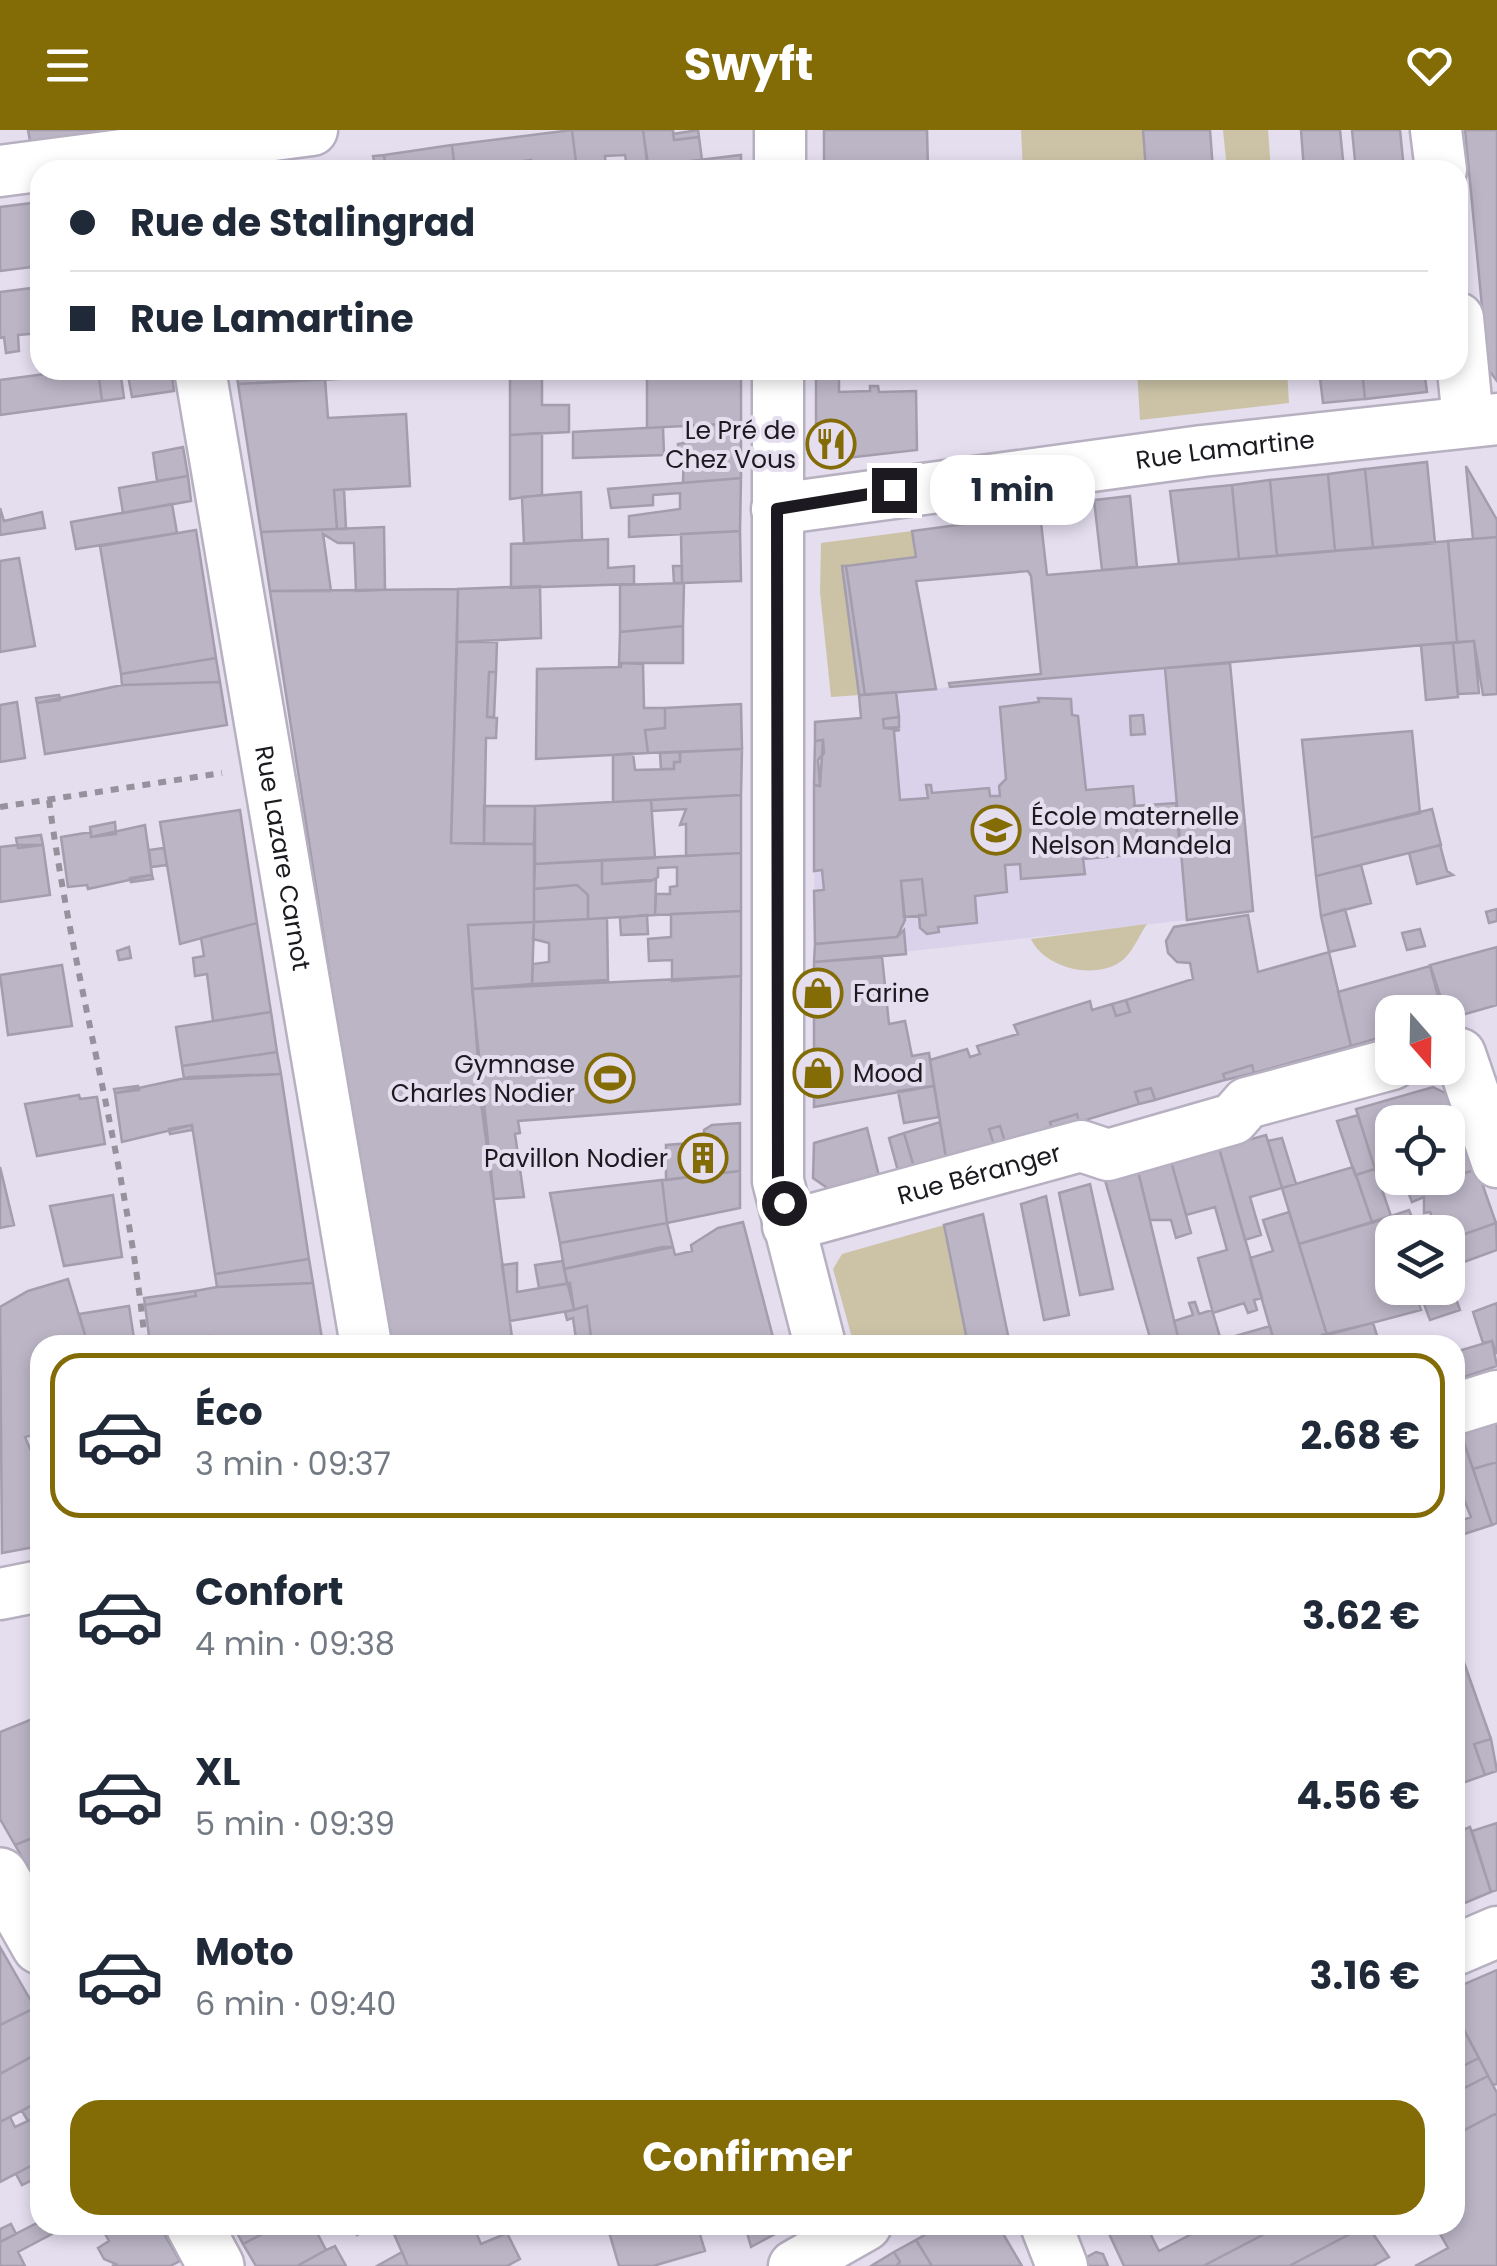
<!DOCTYPE html>
<html lang="fr">
<meta charset="utf-8">
<style>
:root{--surface:#fff;--page:#f6f6f7;--text:#1f2937;--muted:#747a83;--line:#e0e1e3;--accent:#836b05}
body{margin:0;font-family:Poppins,sans-serif;background:var(--page);color:var(--text);height:100vh;display:flex;flex-direction:column;font-size:38px;white-space:nowrap}
*{box-sizing:border-box;margin:0}
p{font-size:32px;color:var(--muted)}
.icon{flex:none;width:55px;height:55px;fill:none;stroke:currentColor;stroke-width:2;stroke-linecap:round;stroke-linejoin:round}
.map{position:relative;flex:1;overflow:hidden}
.side{position:absolute;left:30px;top:1205px;width:1435px;height:900px;display:flex;flex-direction:column;background:var(--surface);border-radius:30px;box-shadow:0 5px 15px #0003}
.side>*{flex:none}
.banner{position:absolute;left:30px;top:30px;width:1438px;height:220px;border-radius:30px;box-shadow:0 5px 15px #0003;display:grid;align-content:center;height:220px;padding:0 40px;background:var(--surface)}
.needle{width:65px;rotate:160deg}
.controls{position:absolute;left:1375px;top:865px;display:grid;gap:20px}
.controls a{display:grid;place-items:center;width:90px;height:90px;border-radius:20px;background:var(--surface);box-shadow:0 5px 15px #0003;font-size:50px}
.end{position:absolute;width:45px;height:45px;margin:-22px;border:12px solid #1c1a20;background:#fff;box-shadow:0 0 0 5px #fff}
.from{border-radius:50%}
.bubble{position:absolute;height:70px;border-radius:30px;background:var(--surface);box-shadow:0 5px 15px #0003;font-size:32px;font-weight:700;line-height:70px;text-align:center}
.banner b{display:flex;align-items:center;gap:35px;height:95px;font-size:38px}
.banner b+b{border-top:2px solid var(--line)}
.banner i{width:25px;height:25px;background:var(--text)}
ul{padding:18px 0 0;list-style:none}
li{display:flex;align-items:center;gap:30px;height:165px;margin:0 20px 15px;padding:0 20px;border:5px solid transparent;border-radius:30px}
li div{flex:1}
li b{display:block;font-size:38px}
li em{font-style:normal;font-weight:700}
li.active{border-color:var(--accent)}
li>.icon{width:90px;height:90px;stroke-width:1.5}
.button{display:flex;gap:20px;margin-top:auto;padding:20px 40px}
.button a{flex:1;height:115px;border-radius:30px;background:var(--accent);color:#fff;font-size:40px;font-weight:700;line-height:115px;text-align:center}
header{display:flex;justify-content:space-between;align-items:center;height:130px;padding:0 40px;background:var(--accent);color:#fff;font-size:45px;font-weight:700}
.map>svg:first-child{display:block}
.built{fill:#dad2ea}
.green{fill:#ccc3a7}
.building{fill:#bbb5c6;stroke:#a39dad;stroke-width:2.5;fill-rule:evenodd}
.lines{fill:none;stroke-linecap:round;stroke-linejoin:round}
.minor-casing{stroke:#b6b0c1;stroke-width:55}
.tertiary-casing{stroke:#b6b0c1;stroke-width:60}
.path{stroke:#95919d;stroke-width:6;stroke-dasharray:8 8;stroke-linecap:butt}
.minor{stroke:#fff;stroke-width:50}
.tertiary{stroke:#fff;stroke-width:55}
.route{stroke:#1c1a20;stroke-width:12}
.labels{text-anchor:middle;dominant-baseline:central;stroke-width:8;stroke-linejoin:round;paint-order:stroke}
.poi-label{font-size:25px;fill:#1c1a20;stroke:#e4deef;text-anchor:end}
.street-label{font-size:25px;fill:#1c1a20;stroke:#e4deef}
</style>
<header><svg class="icon" aria-label="menu" viewBox="0 0 24 24"><path d="M4 6h16M4 12h16M4 18h16"/></svg>Swyft<svg class="icon" aria-label="heart" viewBox="0 0 24 24"><path d="M12 20l-8-8c-3-5 5-10 8-4 3-6 11-1 8 4z"/></svg></header>
<div class="map">
<svg width="1497" height="2136" viewBox="0 0 1497 2136">
<rect width="100%" height="100%" fill="#e4deef"/>
<path class="built" d="M1165 538 1187 790 814 832 815 592 861 588 859 565Z"/>
<path class="green" d="M1021 0H1143L1147 40H1023Z
M1223 0H1268L1271 40H1227Z
M1137 240H1287L1289 273 1140 290Z
M912 401 916 427 842 437 859 565 831 567 820 462 821 413Z
M1147 794C1140 804 1133 821 1124 829 1097 852 1044 838 1031 809Z
M944 1095 968 1215H854L833 1139 842 1124Z"/>
<path class="building" d="M28 0H112V5L31 16Z
M572 0H643L648 40H577ZM625 25 627 37 606 39 605 26Z
M572 0 577 40H533L531 30 503 34V40H455L452 15Z
M643 0H673L674 10 699 7 702 30 648 35Z
M698 0 699 7 674 10 673 4Z
M824 0H927L928 40H824Z
M1143 0H1210L1213 40H1146Z
M1301 0H1340L1344 40H1304Z
M1352 0H1400L1404 40H1344L1343 32 1355 31Z
M1465 0H1497V251L1488 239Z
M452 15 455 40H386L384 25Z
M384 25 386 40H376L373 26Z
M741 25V40H691L690 31Z
M690 31 691 40H648V35Z
M40 72V136L0 141V77Z
M40 157V203L18 205 19 221 6 223 4 207 0 208V162Z
M75 240H98L102 271 0 285V250Z
M98 240H120L124 268 102 271Z
M127 240H171L174 261 132 267Z
M236 240H394V246L238 254Z
M394 240H481L394 246Z
M510 240H567L568 248H542V275H569V302L510 305Z
M647 240H741V293L647 298Z
M816 240H846L839 247V262L870 261V256H878L879 262 916 261 917 320 829 330 816 317Z
M1319 240H1362L1365 269 1323 273Z
M1362 240H1424L1427 262 1365 269Z
M325 249 328 288 406 284 410 356 334 360 337 399 261 402 238 254Z
M741 293V348L683 353 684 319H678V314L684 313V296Z
M663 297 664 325 573 328V302Z
M542 303V365L510 369V305Z
M183 317 188 346 157 351 153 323Z
M1427 332 1435 413 1373 418 1365 339Z
M1466 336 1497 390V407L1473 409Z
M1365 339 1373 418 1335 421 1328 344Z
M1328 344 1335 421 1277 426 1270 350Z
M188 346 191 371 123 383 119 358Z
M741 348 740 401 629 407V386L680 379V363L653 365V375L611 378 608 359Z
M1270 350 1277 426 1239 429 1232 355Z
M1232 355 1239 429 1179 434 1170 361Z
M344 359 346 399H337L334 360Z
M581 362 582 410 524 414 522 367Z
M1130 366 1137 437 1102 440 1094 370Z
M172 374 177 403 76 419 71 392Z
M0 378 4 391 42 382 45 398 0 405Z
M1040 384 1047 445 1448 411 1457 512 950 557 949 553 1041 544 1031 446 1028 441 916 451 936 559 865 565 846 436 916 427 912 401Z
M384 397 385 460 356 461 354 413H338L323 404 331 461H270L261 402Z
M196 400 216 528 121 544 100 416Z
M740 401 741 451 682 453 681 404Z
M1497 407V564L1483 565 1474 511 1457 512 1448 411Z
M608 409V438L634 436V454L511 458V414Z
M19 428 35 516 0 522V431Z
M673 436H682V453H674Z
M842 436H846L865 565H859Z
M684 453 683 496 620 502V455Z
M540 456 541 508 457 512 458 459Z
M458 459 451 713 534 714V792L468 795 481 972 513 1215H387L270 461Z
M683 496V533H621L619 537 620 502Z
M1474 511 1479 563 1458 564 1453 513Z
M457 512H497L496 542H489L487 587 497 588 496 608H486L484 714 451 713Z
M1453 513 1458 567 1426 570 1421 515Z
M216 528 220 552 122 555 121 544Z
M621 533 643 534 644 578H665V598L645 600 648 623 536 629 537 539 621 537Z
M1230 533 1253 781 1187 790 1165 538Z
M489 542H496L494 587H487Z
M220 552 227 595 45 624 37 573 122 555Z
M896 562 899 587 883 589 884 598 900 600 894 601 900 670 928 668 926 655H931L932 663 989 658 990 666H1000L999 656 1006 649 1000 577 1039 572 1038 568 1071 569 1072 585 1078 586 1086 660 1133 656 1139 724 1083 729 1085 744 1021 749 1020 734 1005 735 1007 762 975 766 977 793 938 797 939 802 927 804 920 798 919 785H926L922 749 901 751 905 790 897 807 815 814 814 761 824 760 822 740 814 741V655L820 656 818 630 824 623 823 610 815 611V592L861 588 859 565Z
M59 565 60 570 37 573 36 568Z
M17 572 25 628 0 632V575Z
M741 574 742 619 648 623 645 600 665 598V578Z
M1143 585 1145 604 1131 605 1130 586Z
M899 587V597L884 598 883 589Z
M1412 601 1420 683 1312 708 1302 610Z
M823 610 820 656 814 655 815 611Z
M742 619 741 665 613 672V625L633 623 635 640 674 639V632H680V622Z
M680 622V632H674V639H661L660 623Z
M741 665V723L686 726V694L680 695 686 679 652 681 651 670Z
M651 670 655 728 535 734V676Z
M1176 673 1180 720 1139 724 1134 676Z
M484 676H535L534 714H484Z
M1432 679 1441 715 1316 746 1312 708Z
M240 680 257 793 180 814 160 692Z
M115 692 116 704 91 707 90 697Z
M145 695 152 745 88 759 87 755 68 757 61 707 91 702V707Z
M41 705 43 715 18 718 16 708Z
M17 715H43L50 765 0 772V717Z
M1440 715 1447 741 1453 745 1417 754 1409 723Z
M164 718 167 735 151 737 149 720Z
M741 723V781L655 785 656 764H670V757L677 756V737L658 738V747L651 751 602 754V730Z
M602 730V754L656 749 655 785 588 789V765L577 755 534 759 535 734Z
M1361 735 1371 773 1321 786 1316 746Z
M152 745 153 749 131 752 130 748Z
M922 749 926 785 904 787 901 751Z
M577 755 588 765V789L534 792V759Z
M1345 779 1355 816 1329 822 1321 786Z
M1497 779V791L1489 793 1486 782Z
M741 781V846L672 851V830L649 831 648 809 671 807V784Z
M647 785 648 804 621 805 620 788Z
M1248 785 1258 842 1329 822 1351 916 1254 943 1252 935 1223 944 1225 950 1155 970 1151 958 1135 962 1139 974 1079 992 1077 984 1050 992 1052 999 1005 1012 1000 996 989 999 994 1015 946 1028 930 930 967 919 970 927 980 924 977 916 1018 904 1014 895 1090 871 1092 880 1112 874 1116 886 1130 882 1126 870 1193 849 1190 833 1177 832 1168 823 1166 811 1174 797Z
M607 788 608 850 532 854 533 834 549 832V813L533 809 534 792Z
M534 792 532 854 472 859 468 795Z
M257 793 271 882 213 891 207 844 195 846 193 828 204 826 201 808Z
M1420 799 1425 816 1407 820 1402 803Z
M904 800 906 824 814 832 815 814 897 807Z
M129 817 131 828 119 830 117 821Z
M1497 817V875L1448 889 1430 835Z
M882 827 889 894 905 891 912 926 929 923 934 956 814 977V832Z
M62 835 72 896 8 905 0 845Z
M1430 836 1442 882H1392V904L1351 916 1338 862Z
M741 846 740 974 518 991 520 1003 515 1004 524 1067 494 1069 472 859Z
M1126 870 1130 882 1116 886 1112 874Z
M271 882 277 922 182 936 176 897Z
M277 922 281 944 184 949 182 936Z
M1252 935 1254 943 1225 950 1223 944Z
M281 944 309 1129 215 1144 192 995 122 1012 115 963 190 947Z
M138 956 139 960 115 963 114 959Z
M934 956 939 987 904 993 898 961Z
M1433 957 1451 966 1477 1039 1421 1058 1417 1048H1448V992H1392V1031L1374 1036 1356 979Z
M1151 958 1155 970 1139 974 1135 962Z
M79 965 80 969 97 967 105 1014 37 1026 25 974Z
M1077 984 1079 992 1052 999 1050 992Z
M1358 985 1375 1039 1355 1045 1337 991Z
M940 992 946 1028 914 1037 904 1003Z
M740 993V1041L666 1050V1015L705 1012 704 1000 712 995Z
M192 995V1000L170 1004 169 999Z
M1000 996 1005 1012 994 1015 989 999Z
M867 998 879 1046 830 1060 813 1048 814 1013Z
M904 1003 914 1037 898 1041 889 1008Z
M1266 1005 1282 1058 1250 1067 1261 1105 1245 1110 1219 1018Z
M1282 1008 1296 1054 1282 1058 1268 1011Z
M1219 1018 1262 1168 1254 1170 1257 1180 1248 1183 1244 1173 1213 1183 1198 1128 1227 1120 1215 1077 1186 1085 1171 1031Z
M1171 1031 1191 1103 1176 1108 1171 1090H1150L1138 1041Z
M0 1037 14 1095 0 1098Z
M1353 1037 1372 1092 1299 1114 1282 1058Z
M1375 1039 1391 1086 1372 1092 1356 1045Z
M1477 1039 1496 1093 1448 1110V1102H1437L1430 1082 1424 1083V1067L1412 1072 1408 1062Z
M740 1041V1078L667 1093 662 1050Z
M1138 1041 1180 1215H1152L1105 1050Z
M662 1050 667 1093 560 1113 550 1063Z
M1090 1054 1113 1159 1080 1165 1059 1063Z
M113 1065 122 1127 64 1136 50 1076Z
M1046 1066 1069 1185 1044 1190 1021 1074Z
M1409 1080 1418 1102H1396L1391 1086Z
M1289 1082 1327 1205 1275 1215 1250 1128 1273 1121 1263 1090Z
M983 1084 1010 1215H968L944 1095Z
M1391 1087 1396 1102H1392V1158H1414L1421 1180 1327 1205 1299 1114Z
M743 1092 775 1215H592L587 1176 574 1180 564 1139 662 1117H673L675 1125 692 1121 691 1115 718 1098Z
M667 1093 673 1117 564 1139 560 1113Z
M1496 1093 1497 1120 1450 1137 1457 1156 1418 1170 1414 1158H1448V1110Z
M309 1129 313 1153 217 1157 215 1144Z
M563 1131 567 1154 539 1158 535 1135Z
M517 1133V1162L570 1153 574 1180 510 1191 502 1135Z
M68 1149 88 1215H40V1303L25 1307 40 1342V1416L2 1423 0 1177 28 1161Z
M313 1153 323 1215H211L210 1206 150 1214 145 1175 196 1166 195 1161 217 1157Z
M1452 1158 1460 1180 1430 1190 1422 1169Z
M195 1161 196 1166 145 1175 144 1168Z
M1195 1172 1199 1184 1212 1180 1220 1207 1204 1211 1205 1215H1180L1174 1191 1193 1185 1189 1173Z
M1497 1173V1224L1492 1211 1483 1213 1473 1182Z
M129 1176 135 1215H88L79 1184Z
M587 1176 591 1207 576 1209 573 1188 567 1190 565 1182Z
M1373 1193 1380 1215H1325L1322 1205Z
M1270 1196 1275 1215H1223L1221 1210Z
M591 1207 592 1215H577L576 1209Z
M1492 1211 1497 1236 1455 1250V1222Z
M1497 1289V1332L1473 1339 1460 1301Z
M1460 1301 1492 1395 1455 1407V1393L1471 1387 1455 1347V1303Z
M1497 1332V1393L1492 1395 1473 1339Z
M1455 1507 1491 1609 1474 1614 1485 1645 1457 1655Z
M40 1586 36 1618 40 1628V1705L15 1715 0 1689V1602Z
M1491 1609 1497 1641 1485 1645 1474 1614Z
M1497 1693V1760L1491 1762 1472 1701Z
M1470 1697 1491 1762 1455 1777V1703Z
M40 1705V1759L15 1715Z
M0 1817 35 1878 0 1895Z
M1497 1840V1954L1493 1955 1455 1883V1858Z
M35 1878 40 1887V1922L0 1944V1895Z
M1455 1883 1479 1928 1455 1940Z
M40 1922V1971L0 1992V1944Z
M1479 1928 1488 1946 1462 1959 1455 1940Z
M1488 1946 1497 1963V1983L1455 2005V1963Z
M40 1971V2031L0 2052V1992L10 1987 15 1997 28 1991 39 1985 34 1974Z
M34 1974 39 1985 28 1991 22 1981Z
M1497 1983V2136H1415L1448 2118 1435 2095H1455V2005Z
M40 2031V2046L22 2055 16 2044Z
M37 2093 69 2095 18 2122 25 2136H0V2112Z
M11 2094 16 2104 0 2112V2099Z
M100 2095H159L180 2131 170 2136H112L116 2134 104 2129 98 2118 109 2111Z
M233 2095H280L243 2114Z
M280 2095H313L326 2120 297 2136H256L243 2114Z
M353 2095H375L357 2105Z
M390 2095H473L481 2114 507 2103 520 2129 507 2136H408Z
M607 2095H697L705 2121 653 2136H619Z
M745 2095H783L784 2099 751 2117Z
M942 2095H998L1022 2136H932L916 2110Z
M1105 2095H1146L1159 2121 1209 2095H1282L1203 2136H1124Z
M1282 2095H1367L1289 2136H1203Z
M1367 2095 1389 2127 1373 2136H1289Z
M916 2110 932 2136H896L900 2132 894 2122Z
M335 2116 346 2136H297L326 2120Z
M402 2122 408 2136H377Z
M894 2122 900 2132 896 2136H871Z
M1096 2122 1103 2124 1108 2136H1089L1085 2128Z"/>
<g class="lines">
<g class="minor-casing">
<g id="minor">
<path d="M1436 0 1441 40"/>
<path d="M780 40V0"/>
<path d="M0 41 312 0"/>
<path d="M1458 188 1468 291"/>
<path id="s1" d="M200 240 366 1215"/>
<path d="M778 240V1051L820 1215"/>
<path id="s2" d="M777 379 1202 321 1497 289"/>
<path d="M1460 924 1497 1032"/>
<path id="s3" d="M788 1096 1081 1016 1108 1025 1233 989 1247 973 1392 934"/>
<path d="M1455 1279 1497 1266"/>
<path d="M0 1464 40 1456"/>
<path d="M1455 1820 1497 1802"/>
<path d="M1046 2095 1062 2136"/>
<path d="M794 2136 866 2095"/>
</g>
</g>
<g class="tertiary-casing">
<path id="tertiary" d="M0 1746 40 1816
M194 2095 216 2136"/>
</g>
<path class="path" d="M49 670C73 852 127 1030 145 1213
M0 677 222 643"/>
<use href="#minor" class="minor"/>
<use href="#tertiary" class="tertiary"/>
</g>
<g class="lines">
<path class="route" d="M784 1073 778 1051 777 379 894 360"/>
</g>
<defs>
<g id="restaurant-ring" transform="scale(2.5)"><circle r="9.5" fill="#e4deef" stroke="#836b05" stroke-width="1.5"/><path d="M-5-6h1v4h1v-4h1v4h1v-4h1v5L-1.5 .5V6h-2V.5L-5-1ZM5-6V6H3V1.5H1.5Q1.5-4 5-6Z" fill="#836b05"/></g>
<g id="school-ring" transform="scale(2.5)"><circle r="9.5" fill="#e4deef" stroke="#836b05" stroke-width="1.5"/><path d="M0-5L7-2L0 1L-7-2ZM-4 1L0 2.5L4 1V4Q0 6-4 4Z" fill="#836b05"/></g>
<g id="shop-ring" transform="scale(2.5)"><circle r="9.5" fill="#e4deef" stroke="#836b05" stroke-width="1.5"/><path d="M-5-2.5h2.3a2.7 3.5 0 0 1 5.4 0H5L5.5 6h-11ZM-1.5-2.5h3a1.5 2.3 0 0 0-3 0Z" fill="#836b05"/></g>
<g id="stadium-ring" transform="scale(2.5)"><circle r="9.5" fill="#e4deef" stroke="#836b05" stroke-width="1.5"/><path d="M0-5a6.5 5 0 1 0 0 10a6.5 5 0 1 0 0-10ZM-3.5-1.8h7v3.6h-7Z" fill="#836b05"/></g>
<g id="building-ring" transform="scale(2.5)"><circle r="9.5" fill="#e4deef" stroke="#836b05" stroke-width="1.5"/><path d="M-4-6H4V6H1V3H-1V6H-4ZM-2.5-4.3h1.7v1.8h-1.7ZM.8-4.3h1.7v1.8H.8ZM-2.5-1h1.7V.8h-1.7ZM.8-1h1.7V.8H.8Z" fill="#836b05"/></g>
</defs>
<g fill-rule="evenodd">
<use href="#restaurant-ring" x="831" y="314"/>
<use href="#school-ring" x="996" y="700"/>
<use href="#shop-ring" x="818" y="863"/>
<use href="#shop-ring" x="818" y="943"/>
<use href="#stadium-ring" x="610" y="948"/>
<use href="#building-ring" x="703" y="1028"/>
</g>
<g class="labels">
<g class="poi-label">
<text x="796" y="300">Le Pré de<tspan x="796" dy="29">Chez Vous</tspan></text>
<text x="1031" y="686" text-anchor="start">École maternelle<tspan x="1031" dy="29">Nelson Mandela</tspan></text>
<text x="853" y="863" text-anchor="start">Farine</text>
<text x="575" y="934">Gymnase<tspan x="575" dy="29">Charles Nodier</tspan></text>
<text x="853" y="943" text-anchor="start">Mood</text>
<text x="668" y="1028">Pavillon Nodier</text>
</g>
<g class="street-label">
<text stroke="none"><textPath href="#s2" startOffset="452">Rue Lamartine</textPath></text>
<text stroke="none"><textPath href="#s1" startOffset="495">Rue Lazare Carnot</textPath></text>
<text stroke="none"><textPath href="#s3" startOffset="198">Rue Béranger</textPath></text>
</g>
</g>
</svg>
<div class="controls">
<a><svg class="needle" viewBox="-14 -14 28 28"><path d="M0-13l5 13h-10z" fill="#e53935"/><path d="M0 13l5-13h-10z" fill="#747a83"/></svg></a>
<a><svg class="icon" aria-label="locate" viewBox="0 0 24 24"><circle cx="12" cy="12" r="6"/><path d="M12 2v4M12 18v4M2 12h4M18 12h4"/></svg></a>
<a><svg class="icon" aria-label="layers" viewBox="0 0 24 24"><path d="M12 4l9 5-9 5-9-5zM3 14l9 5 9-5"/></svg></a>
</div>
<i class="end from" style="left:784px;top:1073px"></i>
<i class="end" style="left:894px;top:360px"></i>
<div class="bubble" style="left:930px;top:325px;width:165px">1 min</div>
<div class="banner">
<b><i class="from"></i>Rue de Stalingrad</b>
<b><i></i>Rue Lamartine</b>
</div>
<section class="side">
<ul>
<li class="active"><svg class="icon" aria-label="car" viewBox="0 0 24 24"><path d="M5 17H2v-5l4-1 3-4h7l3 4 3 1v5h-3M9 17h6M6 11h13"/><circle cx="7" cy="17" r="2"/><circle cx="17" cy="17" r="2"/></svg><div><b>Éco</b><p>3 min · 09:37</p></div><em>2.68 €</em></li>
<li><svg class="icon" aria-label="car" viewBox="0 0 24 24"><path d="M5 17H2v-5l4-1 3-4h7l3 4 3 1v5h-3M9 17h6M6 11h13"/><circle cx="7" cy="17" r="2"/><circle cx="17" cy="17" r="2"/></svg><div><b>Confort</b><p>4 min · 09:38</p></div><em>3.62 €</em></li>
<li><svg class="icon" aria-label="car" viewBox="0 0 24 24"><path d="M5 17H2v-5l4-1 3-4h7l3 4 3 1v5h-3M9 17h6M6 11h13"/><circle cx="7" cy="17" r="2"/><circle cx="17" cy="17" r="2"/></svg><div><b>XL</b><p>5 min · 09:39</p></div><em>4.56 €</em></li>
<li><svg class="icon" aria-label="car" viewBox="0 0 24 24"><path d="M5 17H2v-5l4-1 3-4h7l3 4 3 1v5h-3M9 17h6M6 11h13"/><circle cx="7" cy="17" r="2"/><circle cx="17" cy="17" r="2"/></svg><div><b>Moto</b><p>6 min · 09:40</p></div><em>3.16 €</em></li>
</ul>
<div class="button"><a>Confirmer</a></div>
</section>
</div>
